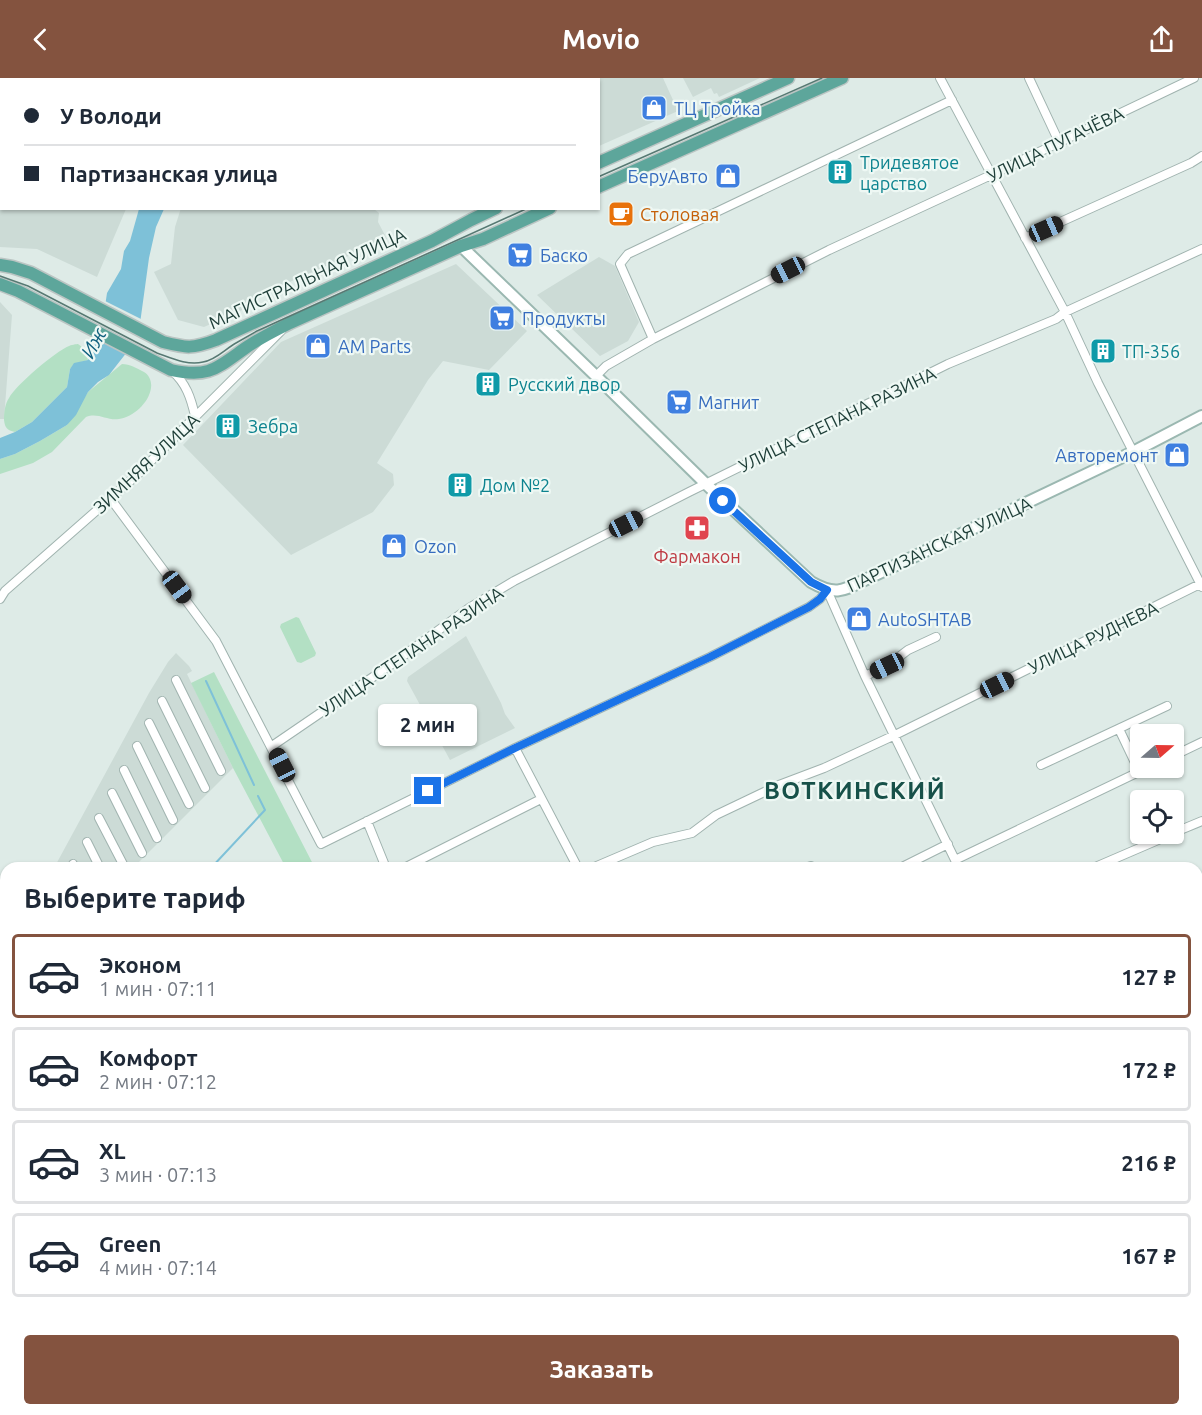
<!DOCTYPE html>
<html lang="ru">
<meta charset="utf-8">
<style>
:root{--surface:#fff;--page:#f6f6f7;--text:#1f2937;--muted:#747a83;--line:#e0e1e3;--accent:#84533f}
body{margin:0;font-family:Ubuntu,sans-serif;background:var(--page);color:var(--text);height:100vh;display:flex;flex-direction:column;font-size:22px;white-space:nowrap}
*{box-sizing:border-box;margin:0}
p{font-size:20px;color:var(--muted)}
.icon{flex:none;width:33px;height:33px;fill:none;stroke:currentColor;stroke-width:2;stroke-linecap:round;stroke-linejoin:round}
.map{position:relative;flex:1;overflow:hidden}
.side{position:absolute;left:0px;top:784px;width:1203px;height:554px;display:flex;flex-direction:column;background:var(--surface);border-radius:18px 18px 0 0;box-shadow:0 2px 4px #0004}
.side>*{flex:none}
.hud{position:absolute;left:0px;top:0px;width:600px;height:132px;box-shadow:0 2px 4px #0004;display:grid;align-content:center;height:132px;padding:0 24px;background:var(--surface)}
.needle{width:39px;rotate:70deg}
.controls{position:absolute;left:1130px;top:646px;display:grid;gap:12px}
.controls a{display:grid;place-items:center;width:54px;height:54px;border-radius:6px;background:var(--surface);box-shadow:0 2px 4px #0004;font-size:30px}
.end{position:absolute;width:27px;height:27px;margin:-14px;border:8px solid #1a73e8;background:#fff;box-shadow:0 0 0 3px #fff}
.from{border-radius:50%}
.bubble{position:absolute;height:42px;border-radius:6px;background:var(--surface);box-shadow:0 2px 4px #0004;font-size:20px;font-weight:700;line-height:42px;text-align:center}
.car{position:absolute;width:18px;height:36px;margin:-18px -9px;border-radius:8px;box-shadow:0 0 4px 2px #0007;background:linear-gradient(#222 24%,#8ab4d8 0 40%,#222 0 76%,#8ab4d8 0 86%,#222 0)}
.hud b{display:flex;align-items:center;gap:21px;height:57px;font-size:22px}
.hud b+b{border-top:2px solid var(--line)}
.hud i{width:15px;height:15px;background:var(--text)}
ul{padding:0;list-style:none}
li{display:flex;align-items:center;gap:18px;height:84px;margin:0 12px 9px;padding:0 12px;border:3px solid var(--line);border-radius:6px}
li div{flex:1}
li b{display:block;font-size:22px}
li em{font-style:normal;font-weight:700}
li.current{border-color:var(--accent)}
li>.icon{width:54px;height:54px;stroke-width:1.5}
h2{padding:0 24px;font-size:27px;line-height:72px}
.action{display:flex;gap:12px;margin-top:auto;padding:12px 24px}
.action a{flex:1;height:69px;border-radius:6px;background:var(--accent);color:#fff;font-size:24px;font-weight:700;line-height:69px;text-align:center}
header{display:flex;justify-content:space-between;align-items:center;height:78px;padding:0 24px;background:var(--accent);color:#fff;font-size:27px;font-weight:700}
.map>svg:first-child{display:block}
.built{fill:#ccdbd6}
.green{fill:#b3e0c4}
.water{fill:#7ec1d8}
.pier{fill:#deebe7}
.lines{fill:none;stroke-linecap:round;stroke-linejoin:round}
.stream{stroke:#7ec1d8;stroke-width:2}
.street-casing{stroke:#a0b3af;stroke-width:10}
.secondary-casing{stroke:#9bb8b1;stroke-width:14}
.primary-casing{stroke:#bbc5c3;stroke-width:15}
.street{stroke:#fff;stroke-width:8}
.secondary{stroke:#fff;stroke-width:10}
.primary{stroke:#5da69b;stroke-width:12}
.tram{stroke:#577973;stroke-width:1.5}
.route{stroke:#1a73e8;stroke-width:8}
.labels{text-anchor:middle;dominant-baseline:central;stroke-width:4.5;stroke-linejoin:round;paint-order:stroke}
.shop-label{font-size:18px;fill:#366cbe;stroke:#eef8f4;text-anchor:start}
.street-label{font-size:18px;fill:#1d3d37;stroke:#eef8f4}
.culture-label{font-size:18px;fill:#0d838f;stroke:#eef8f4;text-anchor:start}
.food-label{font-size:18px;fill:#c56008;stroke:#eef8f4;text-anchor:start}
.health-label{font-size:18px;fill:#be3a42;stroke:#eef8f4}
.water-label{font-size:20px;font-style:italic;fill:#11617f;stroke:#eef8f4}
.district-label{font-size:24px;font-weight:bold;letter-spacing:1.5px;fill:#175149;stroke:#eef8f4}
</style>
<header><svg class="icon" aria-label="back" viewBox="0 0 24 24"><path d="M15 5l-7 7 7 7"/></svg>Movio<svg class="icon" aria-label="share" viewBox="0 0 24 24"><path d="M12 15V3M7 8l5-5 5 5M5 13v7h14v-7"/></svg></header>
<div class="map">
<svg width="1202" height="1337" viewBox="0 0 1202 1337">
<rect width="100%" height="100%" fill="#deebe7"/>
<path class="built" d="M0 0H180V2H2V130L126 131 97 199 37 171 0 169Z
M320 0H663L678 33 599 68 598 2 319 1Z
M683 0H760L719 19 717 15 714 16 711 10 693 19Z
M181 130 374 131 379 135 378 144 387 161 251 221V228L204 249 178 242 154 194 171 186 175 149Z
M599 179 615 188 639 244 628 263 600 278 537 217Z
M456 186 527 253 489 292 443 283 428 302 377 385 393 396 394 407 390 412 373 434 291 477 183 367 281 264Z
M0 224 12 237 4 341H0Z
M466 558 501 625 505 636 515 650 450 682 407 603 408 599Z
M176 575 189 588 192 593 187 596 233 690 133 790H54L149 615 168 584Z
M6 858V917L0 922V865Z"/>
<path class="green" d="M78 266 86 272 88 282 74 286 70 291 67 309 32 344 15 354C7 352 5 350 4 342 4 334 5 326 9 320 16 307 56 273 69 268 70 267 77 266 78 266Z
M122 286C130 286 136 290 144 294 149 297 152 303 151 310 149 325 133 339 119 341 107 343 98 334 86 339L52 374 33 385 0 396V381L15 376 40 363 67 347 88 314Z
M296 539 299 540 316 575 315 578 301 585 297 584 280 549 281 546Z
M214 594 315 790H286L233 690 191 605Z"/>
<path class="water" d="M139 131H164L156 149 149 180 138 260 109 297 98 304 88 314 76 337 67 347 40 363 15 376 0 381V360L15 354 32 344 67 309 70 291 74 285 88 282 94 269 103 242 107 215 121 191 124 173 130 163Z"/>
<path class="pier" d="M103 222 143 242 140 261 129 277 94 259 100 241Z"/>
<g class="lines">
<path class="stream" d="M206 603 254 707
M211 790 265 732 258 718
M0 1007 6 1001
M0 1148 6 1142
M506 1332 510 1337
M231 1335 232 1337
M281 1337 289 1332"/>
<g class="street-casing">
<path id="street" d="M940 0 1065 234 1098 305 1202 509
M1029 0 1059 64
M1025 160 1191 85 1202 78
M653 261 620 186 628 176 952 22
M172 293C186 305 191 320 195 338
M596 298 606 288 653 261 829 172 991 97 1194 0
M110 420 216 563 321 766 515 670 710 579 809 529 820 521 827 512 865 598 959 790
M0 521 5 513 137 397 281 253
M865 598 887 588 908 572 936 559
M176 602 221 693
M162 623 205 710
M149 645 189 726
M1119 651 1139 693
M137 668 173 742
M272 668 392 586 469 530 514 503 689 414 948 286 1056 241 1065 234 1202 171
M515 670 578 790
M1173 678 1202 664
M1041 687 1167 628
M124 692 157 760
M112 715 142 775
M99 740 125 790
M367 743 386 790
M1173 755 1202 743
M87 764 100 790
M955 782 1147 690
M73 786 75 790
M404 790 541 721
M592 790 653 764 692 755 716 737 779 707 824 690 895 657 1202 505
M805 790 811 788
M900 790 948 766
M1093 790 1172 756
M1197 820 1202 818
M1197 946 1202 944
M1197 991 1202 989
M1197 1064 1202 1061
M1197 1140 1202 1137
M1197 1220 1202 1217
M1197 1304 1202 1301
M1195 1332 1197 1337
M558 1337 566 1332
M701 1337 709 1332
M854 1337 863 1332
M1006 1337 1015 1332
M1144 1337 1152 1332"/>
</g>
<g class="secondary-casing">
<path id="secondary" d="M461 168 596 298 706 406 811 504C837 519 844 512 869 500L1133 374 1202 338"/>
</g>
<g class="primary-casing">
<path id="primary" d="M598 85 788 0
M598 109 842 0
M0 187 12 189 31 195 163 264C187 270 192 271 216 262L432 163 471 142 496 130
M0 206 18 213 171 292C208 300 216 291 244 271 258 261 274 253 290 245L461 168 483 161 550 130"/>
</g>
<use href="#street" class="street"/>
<use href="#secondary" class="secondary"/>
<use href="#primary" class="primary"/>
<path class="tram" d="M598 99 822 0
M0 198 28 208 157 275C171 280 188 288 203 284 216 282 225 271 236 265 243 261 250 257 257 253L528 130"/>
</g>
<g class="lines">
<path class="route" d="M428 713 515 670 710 579 809 529 820 521 827 512 811 504 723 423"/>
</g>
<defs>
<g id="shop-square" transform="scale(1.35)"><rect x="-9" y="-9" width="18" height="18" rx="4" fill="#3f7fe0" stroke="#eef8f4"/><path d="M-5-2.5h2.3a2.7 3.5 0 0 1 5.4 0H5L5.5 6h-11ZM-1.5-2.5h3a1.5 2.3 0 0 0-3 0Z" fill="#fff"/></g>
<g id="building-square" transform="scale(1.35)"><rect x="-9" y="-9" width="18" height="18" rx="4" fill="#0f9aa8" stroke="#eef8f4"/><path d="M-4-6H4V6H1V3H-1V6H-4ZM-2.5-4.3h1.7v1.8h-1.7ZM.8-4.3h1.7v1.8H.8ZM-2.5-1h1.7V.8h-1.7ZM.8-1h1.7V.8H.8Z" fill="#fff"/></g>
<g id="cafe-square" transform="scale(1.35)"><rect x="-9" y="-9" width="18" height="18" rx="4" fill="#e8710a" stroke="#eef8f4"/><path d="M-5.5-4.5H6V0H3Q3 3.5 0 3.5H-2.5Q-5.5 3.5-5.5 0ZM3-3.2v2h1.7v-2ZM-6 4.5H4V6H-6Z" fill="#fff"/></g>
<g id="supermarket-square" transform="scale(1.35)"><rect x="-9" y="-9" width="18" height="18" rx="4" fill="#3f7fe0" stroke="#eef8f4"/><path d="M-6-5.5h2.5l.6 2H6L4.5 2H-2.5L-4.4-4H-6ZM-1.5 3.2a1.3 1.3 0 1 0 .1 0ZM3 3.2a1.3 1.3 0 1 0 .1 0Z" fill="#fff"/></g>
<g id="pharmacy-square" transform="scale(1.35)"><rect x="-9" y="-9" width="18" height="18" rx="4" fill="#e0444e" stroke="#eef8f4"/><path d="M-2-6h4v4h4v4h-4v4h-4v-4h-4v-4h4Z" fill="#fff"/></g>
</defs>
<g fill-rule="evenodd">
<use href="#shop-square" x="654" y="30"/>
<use href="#building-square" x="840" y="94"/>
<use href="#shop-square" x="728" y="98"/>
<use href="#cafe-square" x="621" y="136"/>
<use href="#supermarket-square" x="520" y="177"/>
<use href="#supermarket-square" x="502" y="240"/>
<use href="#shop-square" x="318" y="268"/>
<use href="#building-square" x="1103" y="273"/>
<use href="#building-square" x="488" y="306"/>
<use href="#supermarket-square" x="679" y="324"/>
<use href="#building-square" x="228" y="348"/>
<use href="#shop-square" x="1177" y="377"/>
<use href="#building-square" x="460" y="407"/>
<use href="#pharmacy-square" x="697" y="450"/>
<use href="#shop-square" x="394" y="468"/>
<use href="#shop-square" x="859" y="541"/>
</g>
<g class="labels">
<g class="shop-label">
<text x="674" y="30">ТЦ Тройка</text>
<text x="708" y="98" text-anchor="end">БеруАвто</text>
<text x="540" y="177">Баско</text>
<text x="522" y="240">Продукты</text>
<text x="338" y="268">AM Parts</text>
<text x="698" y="324">Магнит</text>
<text x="1158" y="377" text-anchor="end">Авторемонт</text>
<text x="414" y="468">Ozon</text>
<text x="878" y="541">AutoSHTAB</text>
</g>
<g class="street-label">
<text transform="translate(1055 66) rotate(-26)">УЛИЦА ПУГАЧЁВА</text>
<text transform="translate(307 200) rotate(-25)">МАГИСТРАЛЬНАЯ УЛИЦА</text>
<text transform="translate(837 341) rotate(-26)">УЛИЦА СТЕПАНА РАЗИНА</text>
<text transform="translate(146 385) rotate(-43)">ЗИМНЯЯ УЛИЦА</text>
<text transform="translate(939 466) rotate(-25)">ПАРТИЗАНСКАЯ УЛИЦА</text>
<text transform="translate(1093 559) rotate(-26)">УЛИЦА РУДНЕВА</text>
<text transform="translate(411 573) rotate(-34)">УЛИЦА СТЕПАНА РАЗИНА</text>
</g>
<g class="culture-label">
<text x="860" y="84">Тридевятое<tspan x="860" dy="21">царство</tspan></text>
<text x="1122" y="273">ТП-356</text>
<text x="508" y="306">Русский двор</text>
<text x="248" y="348">Зебра</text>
<text x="480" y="407">Дом №2</text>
</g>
<g class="food-label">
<text x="640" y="136">Столовая</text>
</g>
<g class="health-label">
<text x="697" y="478">Фармакон</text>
</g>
<g class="water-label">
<text transform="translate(93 265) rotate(-61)">Иж</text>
</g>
<g class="district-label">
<text x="855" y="712">ВОТКИНСКИЙ</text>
</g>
</g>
</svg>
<div class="controls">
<a><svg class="needle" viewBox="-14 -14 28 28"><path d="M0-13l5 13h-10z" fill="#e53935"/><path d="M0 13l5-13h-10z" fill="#747a83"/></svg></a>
<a><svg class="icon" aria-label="locate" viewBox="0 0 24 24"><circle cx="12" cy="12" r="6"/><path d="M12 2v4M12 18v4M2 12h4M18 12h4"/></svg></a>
</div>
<i class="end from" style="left:723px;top:423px"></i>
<i class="end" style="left:428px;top:713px"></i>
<div class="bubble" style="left:378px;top:626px;width:99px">2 мин</div>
<i class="car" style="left:1046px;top:151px;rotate:66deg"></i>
<i class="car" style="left:788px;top:192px;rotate:243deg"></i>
<i class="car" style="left:626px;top:446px;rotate:63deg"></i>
<i class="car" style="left:177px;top:509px;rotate:143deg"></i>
<i class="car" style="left:887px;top:588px;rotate:245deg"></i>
<i class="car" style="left:997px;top:607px;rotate:64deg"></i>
<i class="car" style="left:282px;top:687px;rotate:333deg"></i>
<div class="hud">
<b><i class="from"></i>У Володи</b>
<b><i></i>Партизанская улица</b>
</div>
<section class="side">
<h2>Выберите тариф</h2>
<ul>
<li class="current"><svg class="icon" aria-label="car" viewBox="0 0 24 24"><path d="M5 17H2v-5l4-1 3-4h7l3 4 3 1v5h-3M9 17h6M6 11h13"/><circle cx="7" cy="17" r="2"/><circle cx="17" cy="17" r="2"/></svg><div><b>Эконом</b><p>1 мин · 07:11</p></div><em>127 ₽</em></li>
<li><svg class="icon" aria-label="car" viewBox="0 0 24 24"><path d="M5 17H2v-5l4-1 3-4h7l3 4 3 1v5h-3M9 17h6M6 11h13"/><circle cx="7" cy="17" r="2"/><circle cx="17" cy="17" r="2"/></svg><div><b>Комфорт</b><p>2 мин · 07:12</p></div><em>172 ₽</em></li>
<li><svg class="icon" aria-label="car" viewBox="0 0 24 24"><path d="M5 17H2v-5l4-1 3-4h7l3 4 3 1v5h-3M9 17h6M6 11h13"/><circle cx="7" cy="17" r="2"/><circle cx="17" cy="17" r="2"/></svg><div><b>XL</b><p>3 мин · 07:13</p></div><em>216 ₽</em></li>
<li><svg class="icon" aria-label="car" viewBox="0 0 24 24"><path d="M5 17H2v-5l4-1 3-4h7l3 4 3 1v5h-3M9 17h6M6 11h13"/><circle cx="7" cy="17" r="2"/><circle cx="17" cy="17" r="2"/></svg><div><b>Green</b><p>4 мин · 07:14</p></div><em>167 ₽</em></li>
</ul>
<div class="action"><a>Заказать</a></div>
</section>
</div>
